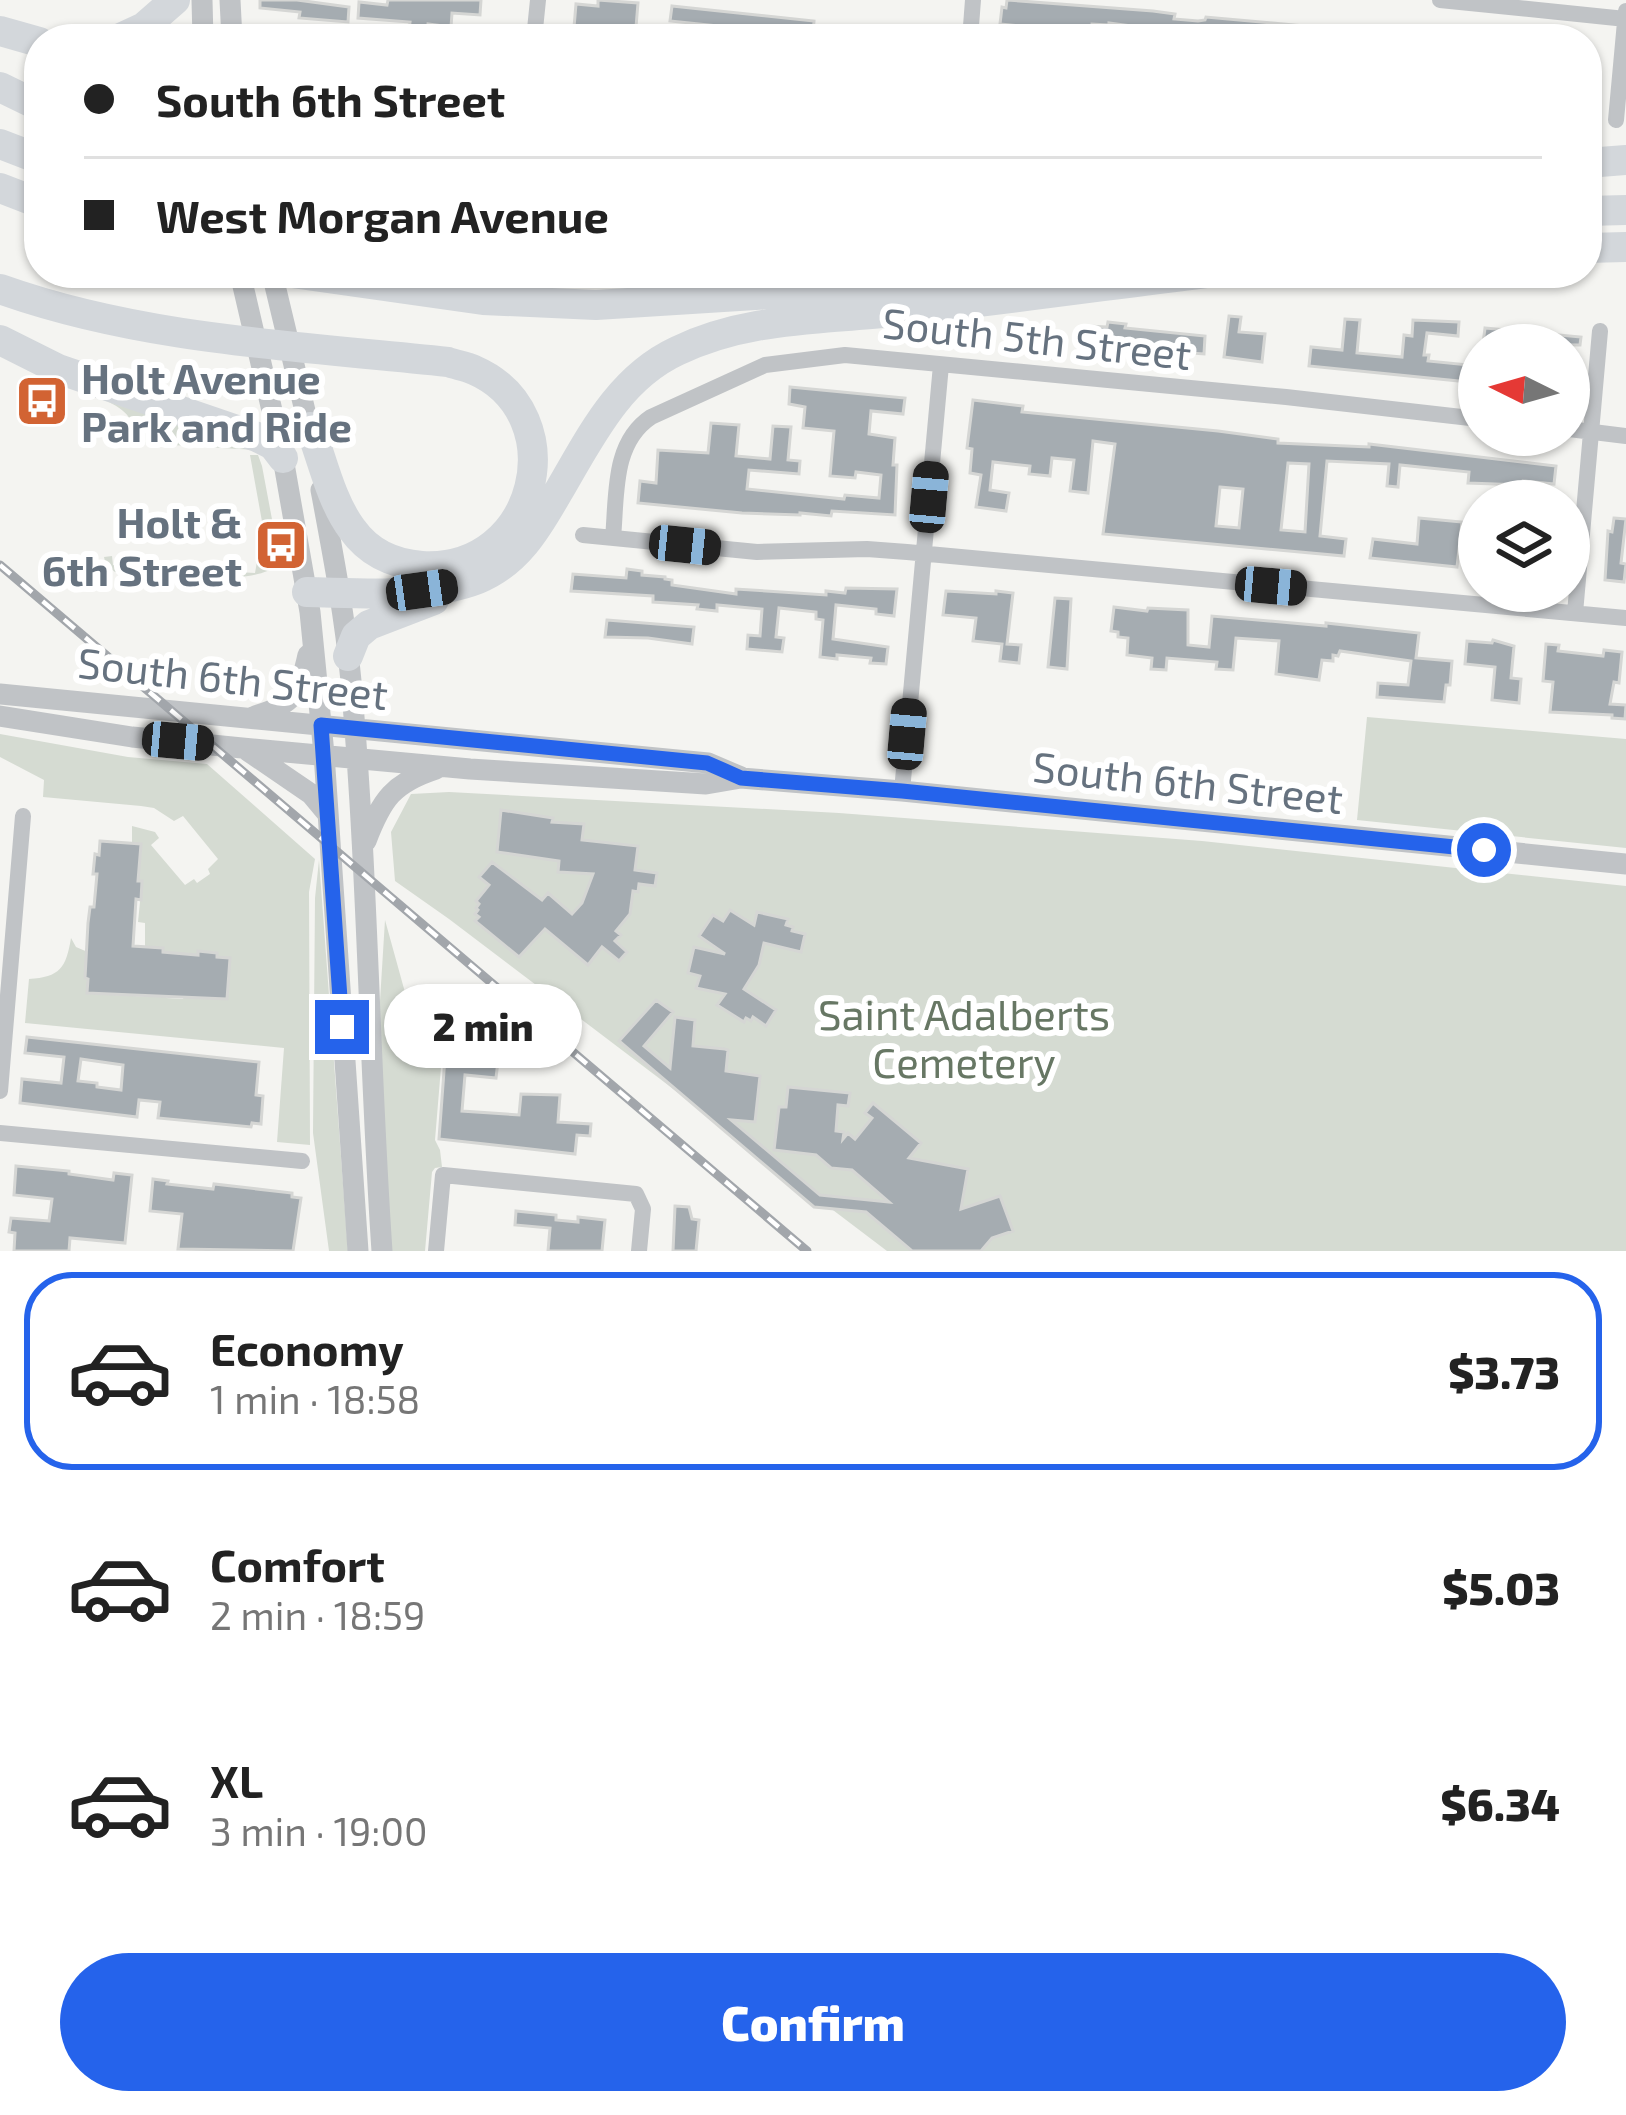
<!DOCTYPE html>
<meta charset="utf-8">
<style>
:root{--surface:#fff;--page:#f6f6f6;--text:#222;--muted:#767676;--line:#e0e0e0;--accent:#2563eb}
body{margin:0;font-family:"Exo 2",sans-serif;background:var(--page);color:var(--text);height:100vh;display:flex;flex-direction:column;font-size:45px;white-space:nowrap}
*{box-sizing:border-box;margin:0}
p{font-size:39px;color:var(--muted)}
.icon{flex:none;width:66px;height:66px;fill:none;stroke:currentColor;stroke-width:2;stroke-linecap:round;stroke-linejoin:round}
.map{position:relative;height:1251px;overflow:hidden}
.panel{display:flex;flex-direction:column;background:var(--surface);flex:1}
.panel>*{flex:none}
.hud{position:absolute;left:24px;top:24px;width:1578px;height:264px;border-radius:48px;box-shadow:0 3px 9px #0004;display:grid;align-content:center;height:264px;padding:0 60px;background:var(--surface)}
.needle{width:78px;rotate:275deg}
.controls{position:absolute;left:1458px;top:324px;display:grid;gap:24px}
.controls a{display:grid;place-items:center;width:132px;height:132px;border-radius:50%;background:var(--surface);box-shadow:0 3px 9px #0004;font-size:60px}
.end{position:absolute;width:54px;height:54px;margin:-27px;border:15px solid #2563eb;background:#fff;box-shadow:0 0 0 6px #fff}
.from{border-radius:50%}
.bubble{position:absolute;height:84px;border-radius:42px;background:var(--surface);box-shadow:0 3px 9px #0004;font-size:39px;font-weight:800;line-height:84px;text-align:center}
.car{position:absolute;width:36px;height:72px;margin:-36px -18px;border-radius:15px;box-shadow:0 0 9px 3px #0007;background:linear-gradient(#222 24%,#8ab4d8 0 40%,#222 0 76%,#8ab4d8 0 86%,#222 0)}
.hud b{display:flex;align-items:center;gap:42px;height:114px;font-size:45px}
.hud b+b{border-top:3px solid var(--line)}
.hud i{width:30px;height:30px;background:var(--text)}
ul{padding:21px 0 0;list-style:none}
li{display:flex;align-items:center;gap:36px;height:198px;margin:0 24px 18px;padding:0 36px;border:6px solid transparent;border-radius:48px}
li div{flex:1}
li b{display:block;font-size:45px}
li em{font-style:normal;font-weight:800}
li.selected{border-color:var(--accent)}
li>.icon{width:108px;height:108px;stroke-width:1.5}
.primary-button{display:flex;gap:24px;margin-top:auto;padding:24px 60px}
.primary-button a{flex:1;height:138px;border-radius:72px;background:var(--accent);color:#fff;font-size:48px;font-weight:800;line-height:138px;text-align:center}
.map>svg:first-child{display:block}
.green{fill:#d5dbd2}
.building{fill:#a5acb1;stroke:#d5d6d4;stroke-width:3;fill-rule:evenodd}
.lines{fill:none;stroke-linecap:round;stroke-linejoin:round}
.minor{stroke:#c0c3c6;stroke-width:16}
.tertiary{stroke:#c0c3c6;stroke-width:21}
.motorway{stroke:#d3d7db;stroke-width:30}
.rail-casing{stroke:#a2a6ab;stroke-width:9}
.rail{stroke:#fff;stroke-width:4.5;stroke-dasharray:14;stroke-linecap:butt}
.route{stroke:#2563eb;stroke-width:15}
.labels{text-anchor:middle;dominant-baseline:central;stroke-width:12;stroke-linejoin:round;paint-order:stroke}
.street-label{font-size:42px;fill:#66727f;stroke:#fff}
.poi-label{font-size:42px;font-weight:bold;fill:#66727f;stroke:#fff;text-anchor:start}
.park-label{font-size:42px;fill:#677764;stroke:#fff}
</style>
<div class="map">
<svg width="1626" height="1251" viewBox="0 0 1626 1251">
<rect width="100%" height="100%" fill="#f4f4f1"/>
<path class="green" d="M106 401 257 450 139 443C136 422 126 409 106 401Z
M250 455H258L262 466 277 546 274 563 277 565C254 588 150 574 115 572L106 565 104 557 112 556 113 565 255 573 263 527Z
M1367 717 1626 739V848L1357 820Z
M0 734 128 757 207 764 315 859 309 892 310 1145 277 1142 284 1048 25 1023 29 979C60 977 66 968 71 938L76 947 90 953V959L86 960 85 978 88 979V993L128 996 129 991 134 996 152 997 153 993 165 994 166 998 183 999 184 996 226 999 230 958 217 957 216 952 199 951 198 955 163 952V948L145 947V923L138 922 142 882 138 881 141 845 132 844V826L155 832 159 838 151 845 185 885 194 879 197 883 210 874 208 869 218 859 183 816 174 821 154 808 141 806 43 797 44 780 0 757Z
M449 792 839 813 1202 841 1626 886V1251H887L449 919 395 881 391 832 411 794Z
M319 860 348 1251H329L313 1133 315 898Z
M385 920 419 1043 442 1055 435 1140 440 1150 442 1167 435 1168 432 1172 425 1251H391L379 1017Z"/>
<path class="building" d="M260 0H297L349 7 348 22 299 18 300 12 260 8Z
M388 0H481L480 15 452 13 451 27 428 24 426 39 408 37 410 22 358 18 359 2 387 5Z
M598 0 638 3 635 39H573L576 4 598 6Z
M1007 0 1153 11 1175 14 1174 19 1198 21 1205 20 1206 17 1316 27 1314 39H1162V30L1109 23V25L1092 24 1091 39H1079L1080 32 1057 30 1056 39H1043L1044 28 1000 24 1002 7 1006 8Z
M672 6 814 21 813 36 670 21Z
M851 26 931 31V39H850Z
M1229 316 1241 317 1239 332 1265 334 1262 362 1224 357Z
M1345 319 1360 320 1357 353 1402 357 1404 335 1412 336 1413 320 1459 322 1458 336 1427 333 1424 355H1429L1428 361 1479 366V383L1309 366 1311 347 1342 350Z
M1108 322 1126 324 1125 328 1205 336 1204 354 1111 347V344L1087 342 1088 326 1107 327Z
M1485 328 1581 337 1580 345 1483 344Z
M790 387 905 398 903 414 871 411 869 434 895 438 893 465H897L895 515 832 511 831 516 800 513V515L742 513 638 503 640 481 656 483 658 450 708 453 711 423 739 425 736 456 770 459 773 426 791 427 788 460 800 461 799 474 749 470 747 489 844 499 845 495 879 498 881 475 856 472 855 478 830 476 834 431 803 428 805 407 789 404Z
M973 400 1023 406 1022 412 1218 431 1278 439V443L1369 447V444L1556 466 1554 484 1523 481 1522 485 1468 483 1469 472 1400 465 1398 487 1387 486 1389 464 1327 461 1320 536 1346 539 1344 556 1103 534 1115 444 1093 441 1088 493 1070 491 1074 460 1052 458 1050 476 1029 474 1030 466 993 462 990 490 1009 493 1006 511 976 507 981 475 970 473 972 449 967 448ZM1288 463 1309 464 1305 532 1281 530ZM1220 487 1243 489 1239 528 1216 526Z
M1419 518 1462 522 1457 567 1370 558 1373 539 1417 544Z
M1614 518 1626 519 1621 563 1626 564 1624 582 1605 580 1608 531 1612 532Z
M627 569 642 571V575L665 577V579L672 580V585L736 594V589L826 595V591L845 593 846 588 897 589 894 616 876 614V609L836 605 833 639 888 647 886 664 870 663 871 658 837 655V659L820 657 823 620 816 619V612L779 608 776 637 784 638 782 652 747 649 748 635 760 636 762 609 717 605V611L697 609 698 605 653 602V596L571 591 573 574 626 578Z
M946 591 996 594V591L1013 593 1007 644 1021 645 1019 663 1000 661 1002 644 973 641 976 618 943 615Z
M1055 598 1071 599 1067 669 1048 667Z
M1114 607 1147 611 1148 608 1188 610V645L1209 647 1212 616 1326 626V623L1419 633 1416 658 1452 661 1450 685H1446L1444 702 1377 697 1378 683 1408 685 1411 661 1340 651 1338 656 1333 655V661L1322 660 1319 680 1276 674 1279 641 1236 638 1233 670 1216 669 1217 662 1167 658 1166 670 1151 669 1152 658 1127 655 1128 638 1118 637V632L1111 631Z
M607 620 694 627 692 644 648 638 605 637Z
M1493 640 1514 646 1511 678 1521 679 1519 703 1492 700 1495 667 1465 664 1467 641 1492 643Z
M1546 644 1559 645 1558 651 1603 656 1604 650 1622 652 1619 683 1614 682 1610 704 1626 705 1625 719 1612 718V715L1550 712 1553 682 1543 681Z
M501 810 553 818 552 822 584 824 582 840 638 846 635 870 657 873 655 886 639 884 638 892 633 891 630 914 616 931 621 935 615 941 627 952 619 961 602 947 588 965 545 929 519 957 475 921 479 917 475 914 478 910 476 908 479 904 476 901 489 885 479 877 492 862 542 900 548 893 572 914 582 903 593 874 558 872 559 861 497 852Z
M100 841 141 844 138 881H142L141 900 136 899 133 946 163 948V952L198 955V951L217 953V957L230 958 227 999 87 993 88 979 85 978 88 923 90 907H94L97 874H93L95 854 99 855Z
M730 910 754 925 757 912 788 919 786 925 793 927 792 931 805 934 801 952 764 943 759 965 744 989 776 1010 766 1026 753 1017 751 1021 746 1018 744 1022 717 1005 725 994 696 988 700 976 688 973 694 947 725 954 699 936 713 915 723 921Z
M656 1000 673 1012 644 1046 670 1068 675 1017 695 1020 693 1046 725 1049 728 1050 726 1071 760 1076 755 1122 731 1120 820 1195 889 1202 852 1170 831 1168 816 1155 774 1150 779 1107H786L788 1087 850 1093 848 1106 838 1105 836 1131 844 1132 843 1139 848 1133 855 1139 872 1118 865 1113 873 1103 921 1143 909 1158 968 1169 961 1209 1000 1196 1013 1231 992 1238 981 1251H912L866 1212 814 1207 619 1041Z
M27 1037 259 1062 256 1095 263 1096 261 1124 252 1123 251 1127 158 1118 160 1102 139 1100 137 1117 20 1103 22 1079 61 1083 64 1057 25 1053ZM81 1059 123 1065 121 1090 97 1087V1083L78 1081Z
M446 1044 466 1046 465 1058 498 1061 496 1078 465 1075 462 1111 519 1115 521 1094 560 1095 558 1122 591 1124 590 1136 577 1135 575 1154 439 1139Z
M16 1166 69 1171V1174L113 1180 114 1173 132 1175 125 1243 70 1238 69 1251H14L15 1233 9 1232 11 1218 49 1221 52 1199 14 1195Z
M153 1179 168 1181 167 1184 213 1189 214 1184 292 1193V1197L301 1198 293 1251 178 1249 182 1214 150 1211Z
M675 1206 689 1207 692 1219 699 1220 696 1251H673Z
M516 1211 556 1215V1220L578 1222V1217L605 1220 602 1251H548L550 1228 515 1225Z"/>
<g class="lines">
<path class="minor" d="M1440 0 1626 19
M534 39 538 0
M970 39 973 0
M1616 120 1626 11
M1569 429 1626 436
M583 535 757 552 867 549 907 552 1626 618
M613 538C617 495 612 443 651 417L765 365 845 355 1286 397 1479 419
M1575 613 1600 331
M902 791 941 365
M0 1091 23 816
M0 1133 302 1161
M436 1251 443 1175 636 1194 643 1209 639 1251"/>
<path class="tertiary" d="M202 0 203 39
M230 0 232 39
M240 273 283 458 310 612 324 754 358 1251
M272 273 311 436
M321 490C333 554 345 617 351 681 368 871 369 1061 382 1251
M0 694 708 763 741 777
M0 716 132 737 242 748 470 769 706 784 741 778 902 791 1626 864
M255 716C293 705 300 693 308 655
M248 751 311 794 326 812
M366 841C382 799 393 783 436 769"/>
<path class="motorway" d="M0 31 39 42
M118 39 144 27 175 0
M0 87 39 106
M0 144 39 159
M1587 163 1626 160
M0 188 39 203
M1587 211 1626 210
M1587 248 1626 247
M292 273 483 300 596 305 1009 279
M0 289C143 340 298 346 448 362 456 365 466 366 474 370 575 414 538 573 422 566 394 564 369 553 352 529 331 501 322 459 310 427
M0 340 58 369 257 437 273 445 283 458
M307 592C361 593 427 599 478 579 517 563 537 529 557 494 589 440 617 379 677 351 746 318 816 320 891 312 996 301 1101 286 1206 273
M348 656 356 636 369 625 434 600"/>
<g class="rail-casing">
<path id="rail" d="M0 565 807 1251"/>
</g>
<use href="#rail" class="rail"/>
</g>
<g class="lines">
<path class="route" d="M342 1027 321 725 707 763 741 778 902 791 1484 850"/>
</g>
<defs>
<g id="bus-square" transform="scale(2.7)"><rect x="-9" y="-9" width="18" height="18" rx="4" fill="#d26333" stroke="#fff"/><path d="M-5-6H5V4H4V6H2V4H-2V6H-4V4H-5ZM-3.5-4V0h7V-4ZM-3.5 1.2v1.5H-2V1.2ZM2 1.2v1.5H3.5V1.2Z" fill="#fff"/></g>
</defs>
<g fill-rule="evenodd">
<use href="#bus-square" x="42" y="401"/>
<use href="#bus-square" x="281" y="545"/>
</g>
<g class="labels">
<g class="street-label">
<text transform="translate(1037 337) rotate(6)">South 5th Street</text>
<text transform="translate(233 677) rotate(6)">South 6th Street</text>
<text transform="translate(1188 781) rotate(6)">South 6th Street</text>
</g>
<g class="poi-label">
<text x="81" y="377">Holt Avenue<tspan x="81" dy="48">Park and Ride</tspan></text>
<text x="242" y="521" text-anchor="end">Holt &amp;<tspan x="242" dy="48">6th Street</tspan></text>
</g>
<g class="park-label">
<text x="964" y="1013">Saint Adalberts<tspan x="964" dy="48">Cemetery</tspan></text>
</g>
</g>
</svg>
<div class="controls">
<a><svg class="needle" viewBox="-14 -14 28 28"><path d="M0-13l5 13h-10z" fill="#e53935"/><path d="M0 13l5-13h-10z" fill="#767676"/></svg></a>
<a><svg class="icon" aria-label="layers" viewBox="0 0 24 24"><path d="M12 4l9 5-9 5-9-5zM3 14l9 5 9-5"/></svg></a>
</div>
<i class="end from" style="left:1484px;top:850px"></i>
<i class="end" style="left:342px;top:1027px"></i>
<div class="bubble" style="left:384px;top:984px;width:198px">2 min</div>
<i class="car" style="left:929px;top:497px;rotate:5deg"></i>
<i class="car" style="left:685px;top:545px;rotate:96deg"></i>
<i class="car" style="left:1271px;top:586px;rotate:95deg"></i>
<i class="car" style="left:422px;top:590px;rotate:82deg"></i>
<i class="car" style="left:907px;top:734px;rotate:5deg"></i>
<i class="car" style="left:178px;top:741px;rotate:95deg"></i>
<div class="hud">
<b><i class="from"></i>South 6th Street</b>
<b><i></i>West Morgan Avenue</b>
</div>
</div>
<section class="panel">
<ul>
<li class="selected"><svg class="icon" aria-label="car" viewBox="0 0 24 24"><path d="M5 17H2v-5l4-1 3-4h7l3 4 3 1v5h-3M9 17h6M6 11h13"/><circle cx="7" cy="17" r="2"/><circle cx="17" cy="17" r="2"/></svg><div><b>Economy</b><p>1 min · 18:58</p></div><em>$3.73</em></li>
<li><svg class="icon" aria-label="car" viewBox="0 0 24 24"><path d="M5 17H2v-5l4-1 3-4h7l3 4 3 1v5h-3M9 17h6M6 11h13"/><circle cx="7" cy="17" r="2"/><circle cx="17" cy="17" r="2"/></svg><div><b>Comfort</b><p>2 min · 18:59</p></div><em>$5.03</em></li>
<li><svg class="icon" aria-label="car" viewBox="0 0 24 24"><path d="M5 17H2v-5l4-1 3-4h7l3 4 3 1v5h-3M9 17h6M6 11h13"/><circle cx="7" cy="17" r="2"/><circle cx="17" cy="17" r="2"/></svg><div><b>XL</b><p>3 min · 19:00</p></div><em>$6.34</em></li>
</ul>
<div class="primary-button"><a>Confirm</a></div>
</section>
